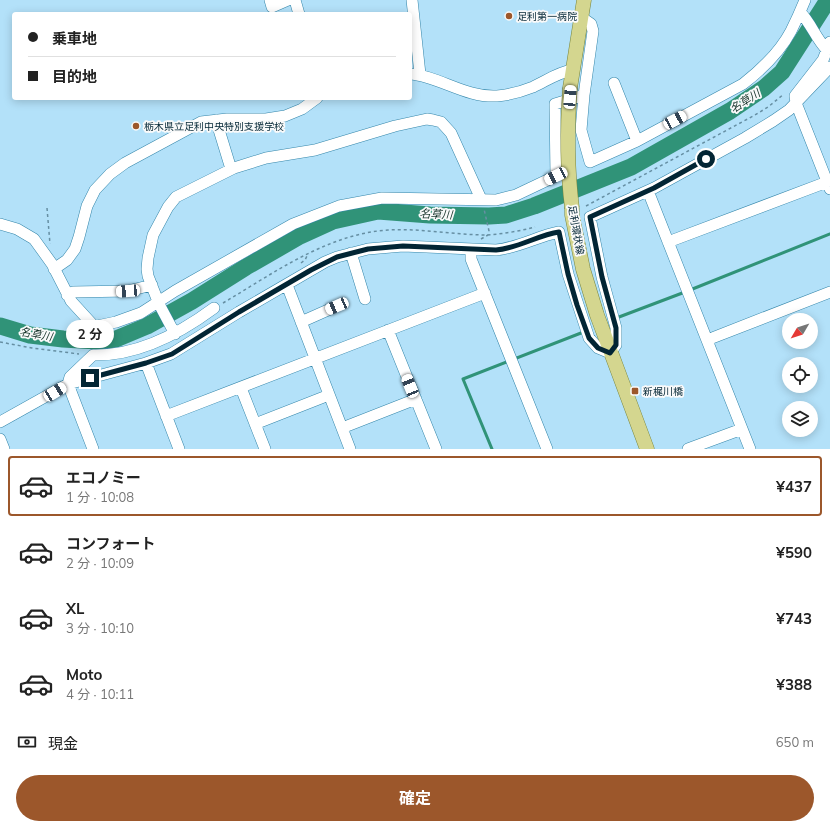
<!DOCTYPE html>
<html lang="ja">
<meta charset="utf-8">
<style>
:root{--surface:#fff;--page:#f6f6f6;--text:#222;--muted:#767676;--line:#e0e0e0;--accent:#9c572b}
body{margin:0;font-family:Mulish,"Noto Sans JP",sans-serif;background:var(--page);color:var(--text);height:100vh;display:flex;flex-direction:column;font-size:15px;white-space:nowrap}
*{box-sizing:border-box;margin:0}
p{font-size:13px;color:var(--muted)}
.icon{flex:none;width:22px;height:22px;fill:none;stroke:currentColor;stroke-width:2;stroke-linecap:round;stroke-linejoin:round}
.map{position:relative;height:449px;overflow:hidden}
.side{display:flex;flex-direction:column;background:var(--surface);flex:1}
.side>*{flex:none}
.guide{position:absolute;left:12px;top:12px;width:400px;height:88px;border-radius:4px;box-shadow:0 2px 10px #0003;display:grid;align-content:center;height:88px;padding:0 16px;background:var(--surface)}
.needle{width:26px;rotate:231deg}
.buttons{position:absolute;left:782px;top:313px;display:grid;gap:8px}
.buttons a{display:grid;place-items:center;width:36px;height:36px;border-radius:50%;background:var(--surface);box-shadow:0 2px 10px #0003;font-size:20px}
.end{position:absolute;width:18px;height:18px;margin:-9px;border:5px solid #022534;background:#fff;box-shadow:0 0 0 2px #fff}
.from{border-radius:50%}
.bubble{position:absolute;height:28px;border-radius:14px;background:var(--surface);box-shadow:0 2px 10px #0003;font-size:13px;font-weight:700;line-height:28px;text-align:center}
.car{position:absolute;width:12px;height:24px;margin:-12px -6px;border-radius:5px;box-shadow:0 0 3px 1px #0007;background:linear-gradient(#fff 24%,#345 0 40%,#fff 0 76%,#345 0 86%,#fff 0)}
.guide b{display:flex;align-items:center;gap:14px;height:38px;font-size:15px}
.guide b+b{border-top:1px solid var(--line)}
.guide i{width:10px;height:10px;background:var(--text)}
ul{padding:7px 0 0;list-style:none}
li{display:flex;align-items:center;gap:12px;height:60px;margin:0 8px 6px;padding:0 8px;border:2px solid transparent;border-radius:4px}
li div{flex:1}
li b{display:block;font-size:15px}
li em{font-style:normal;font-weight:700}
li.active{border-color:var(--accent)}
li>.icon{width:36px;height:36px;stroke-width:1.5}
.pay{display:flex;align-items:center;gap:10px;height:44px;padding:0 16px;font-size:15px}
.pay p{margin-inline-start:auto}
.cta{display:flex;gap:8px;margin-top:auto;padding:8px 16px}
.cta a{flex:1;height:46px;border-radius:24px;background:var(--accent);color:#fff;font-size:16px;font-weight:700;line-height:46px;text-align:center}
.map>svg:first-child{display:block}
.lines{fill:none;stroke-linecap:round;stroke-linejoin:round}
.stream{stroke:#309378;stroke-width:3}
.river{stroke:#309378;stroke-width:17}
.minor-casing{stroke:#3486aa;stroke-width:12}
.major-casing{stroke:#78863f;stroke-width:15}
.path{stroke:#668fa3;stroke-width:1.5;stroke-dasharray:3 3;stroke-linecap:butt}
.minor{stroke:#fff;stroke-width:11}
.major{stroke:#d4d68f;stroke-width:14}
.major-bridge-casing{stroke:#78863f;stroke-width:15;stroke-linecap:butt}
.major-bridge{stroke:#d4d68f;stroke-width:14}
.route{stroke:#022534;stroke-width:5}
.poi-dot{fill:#9c572b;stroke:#fafafa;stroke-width:1.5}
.labels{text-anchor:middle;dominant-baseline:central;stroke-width:3.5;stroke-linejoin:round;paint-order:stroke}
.poi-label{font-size:10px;fill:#022534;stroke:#fafafa;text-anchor:start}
.street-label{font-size:10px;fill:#022534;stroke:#fafafa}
.water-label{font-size:11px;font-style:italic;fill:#143128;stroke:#fafafa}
</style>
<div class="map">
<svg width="830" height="449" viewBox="0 0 830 449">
<rect width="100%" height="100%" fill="#b3e1f9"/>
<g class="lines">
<path class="stream" d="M690 290 830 234
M619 317 685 292
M492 449 463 379 581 333"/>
<path class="river" d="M0 326 30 335 63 339 97 341 116 339 147 326 192 301 246 267 300 236 333 221 378 211 430 215 489 216 506 215 534 206 631 167 730 111 764 88 782 72 828 0"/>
<g class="minor-casing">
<path id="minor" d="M270 0 272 7 288 0
M295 0 299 14
M412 0 420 74
M800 12C811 23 816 39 827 50
M581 17 591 24 593 31 584 95 581 130 590 162 637 141 743 84C761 70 780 52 791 31 796 21 801 10 805 0
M410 74C439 76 466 98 497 96 508 95 523 91 533 87 546 81 558 72 573 70
M614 83 637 141
M216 120 231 169
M830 189 796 103 795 96 823 60 830 42
M648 191 750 449
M0 224 17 229 34 239 52 264 71 301 92 324 97 326 116 322 141 313 175 291 293 224 339 206 382 198 496 200 516 195 556 176 555 104 584 95
M668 242 827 182
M471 250V259L547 449
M351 253 365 299
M54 269 67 260 75 249 79 237 87 206 95 190 110 174 125 163 201 122 227 119H266L285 116 302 109 317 98
M287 285 350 449
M67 295 73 292 128 291 152 285
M301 322 337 306
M388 330 436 449
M175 334 159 304 148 276 147 269 148 258 153 235 168 207 176 197 234 168 266 158 315 150 395 126 427 119 433 120 441 122 451 133 481 199
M707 340 830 292
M146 363 179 449
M241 388 265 449
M166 416 485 293
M0 422 68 384 146 363 171 354 239 312 325 262 337 257 368 249 403 246 496 250C518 248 538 236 559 232L568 274 589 338 598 348 610 353 616 345V328L602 277 590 217 654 188 745 138 773 121 789 110 830 67
M255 424 329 395
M342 428 416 399
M0 439 4 449
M93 449 68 384 70 377 93 355C138 356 179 334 214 308
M688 449 742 429"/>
</g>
<g class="major-casing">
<path id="major" d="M570 88 584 0
M572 208V215L583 269 597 315 647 449"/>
</g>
<path class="path" d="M586 206 755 115 768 107 784 94
M47 208 50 244
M481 239 488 235 489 231 484 209
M301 263 305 260 308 254
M223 303C274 273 327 234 388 230 421 228 454 235 487 235 503 234 520 231 535 227
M0 342 32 348 79 354"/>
<use href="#minor" class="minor"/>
<use href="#major" class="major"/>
<g class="major-bridge-casing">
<path id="major-bridge" d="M570 88C567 128 567 168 572 208"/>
</g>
<use href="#major-bridge" class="major-bridge"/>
</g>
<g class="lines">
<path class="route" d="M90 378 146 363 172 354 239 312 311 270 337 257 368 249 403 246 496 250C519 248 538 235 559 232L568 274 577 305 589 338 598 348 610 353 616 345V328L602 277 590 217 654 188 706 159"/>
</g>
<g class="poi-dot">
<circle cx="509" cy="16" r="4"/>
<circle cx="136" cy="126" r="4"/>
<rect x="631" y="387" width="8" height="8" rx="2"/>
</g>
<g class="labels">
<g class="poi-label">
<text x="517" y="16">足利第一病院</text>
<text x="144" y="126">栃木県立足利中央特別支援学校</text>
<text x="643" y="391">新梶川橋</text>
</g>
<g class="street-label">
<text transform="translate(576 230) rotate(80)">足利環状線</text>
</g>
<g class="water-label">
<text transform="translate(745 101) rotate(-33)">名草川</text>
<text transform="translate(436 214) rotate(3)">名草川</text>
<text transform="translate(36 334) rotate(10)">名草川</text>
</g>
</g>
</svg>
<div class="buttons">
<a><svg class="needle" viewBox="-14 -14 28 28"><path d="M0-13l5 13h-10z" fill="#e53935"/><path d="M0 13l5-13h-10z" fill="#767676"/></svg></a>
<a><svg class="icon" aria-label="locate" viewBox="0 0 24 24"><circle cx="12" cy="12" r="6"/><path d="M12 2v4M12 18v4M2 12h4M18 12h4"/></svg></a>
<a><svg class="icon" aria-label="layers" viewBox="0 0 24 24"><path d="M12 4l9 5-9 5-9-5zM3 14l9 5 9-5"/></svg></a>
</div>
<i class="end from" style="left:706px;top:159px"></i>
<i class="end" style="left:90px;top:378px"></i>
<div class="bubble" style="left:66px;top:320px;width:48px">2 分</div>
<i class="car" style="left:570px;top:97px;rotate:5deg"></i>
<i class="car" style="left:675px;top:120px;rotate:62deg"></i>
<i class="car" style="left:556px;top:176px;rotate:244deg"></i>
<i class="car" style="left:128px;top:291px;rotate:266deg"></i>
<i class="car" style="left:337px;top:306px;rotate:247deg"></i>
<i class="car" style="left:410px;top:386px;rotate:338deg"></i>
<i class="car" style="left:55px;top:392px;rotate:59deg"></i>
<div class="guide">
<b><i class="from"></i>乗車地</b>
<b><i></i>目的地</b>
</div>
</div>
<section class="side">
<ul>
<li class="active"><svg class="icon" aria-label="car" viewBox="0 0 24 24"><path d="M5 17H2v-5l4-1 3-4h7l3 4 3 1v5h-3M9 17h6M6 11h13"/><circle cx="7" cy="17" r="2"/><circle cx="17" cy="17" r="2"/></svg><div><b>エコノミー</b><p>1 分 · 10:08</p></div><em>¥437</em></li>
<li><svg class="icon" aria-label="car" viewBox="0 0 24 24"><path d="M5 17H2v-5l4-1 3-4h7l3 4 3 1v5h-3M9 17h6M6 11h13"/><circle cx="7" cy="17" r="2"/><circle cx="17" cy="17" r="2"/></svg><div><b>コンフォート</b><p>2 分 · 10:09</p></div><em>¥590</em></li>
<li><svg class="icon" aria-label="car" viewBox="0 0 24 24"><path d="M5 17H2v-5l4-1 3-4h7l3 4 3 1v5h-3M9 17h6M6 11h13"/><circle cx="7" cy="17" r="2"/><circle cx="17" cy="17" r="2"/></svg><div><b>XL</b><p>3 分 · 10:10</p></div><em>¥743</em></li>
<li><svg class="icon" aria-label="car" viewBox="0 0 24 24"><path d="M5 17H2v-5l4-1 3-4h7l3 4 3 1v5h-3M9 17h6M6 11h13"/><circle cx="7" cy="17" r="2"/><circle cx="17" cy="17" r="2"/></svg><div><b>Moto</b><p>4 分 · 10:11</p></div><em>¥388</em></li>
</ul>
<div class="pay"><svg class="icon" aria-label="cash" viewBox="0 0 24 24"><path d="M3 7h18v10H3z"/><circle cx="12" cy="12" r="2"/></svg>現金<p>650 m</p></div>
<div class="cta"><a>確定</a></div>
</section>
